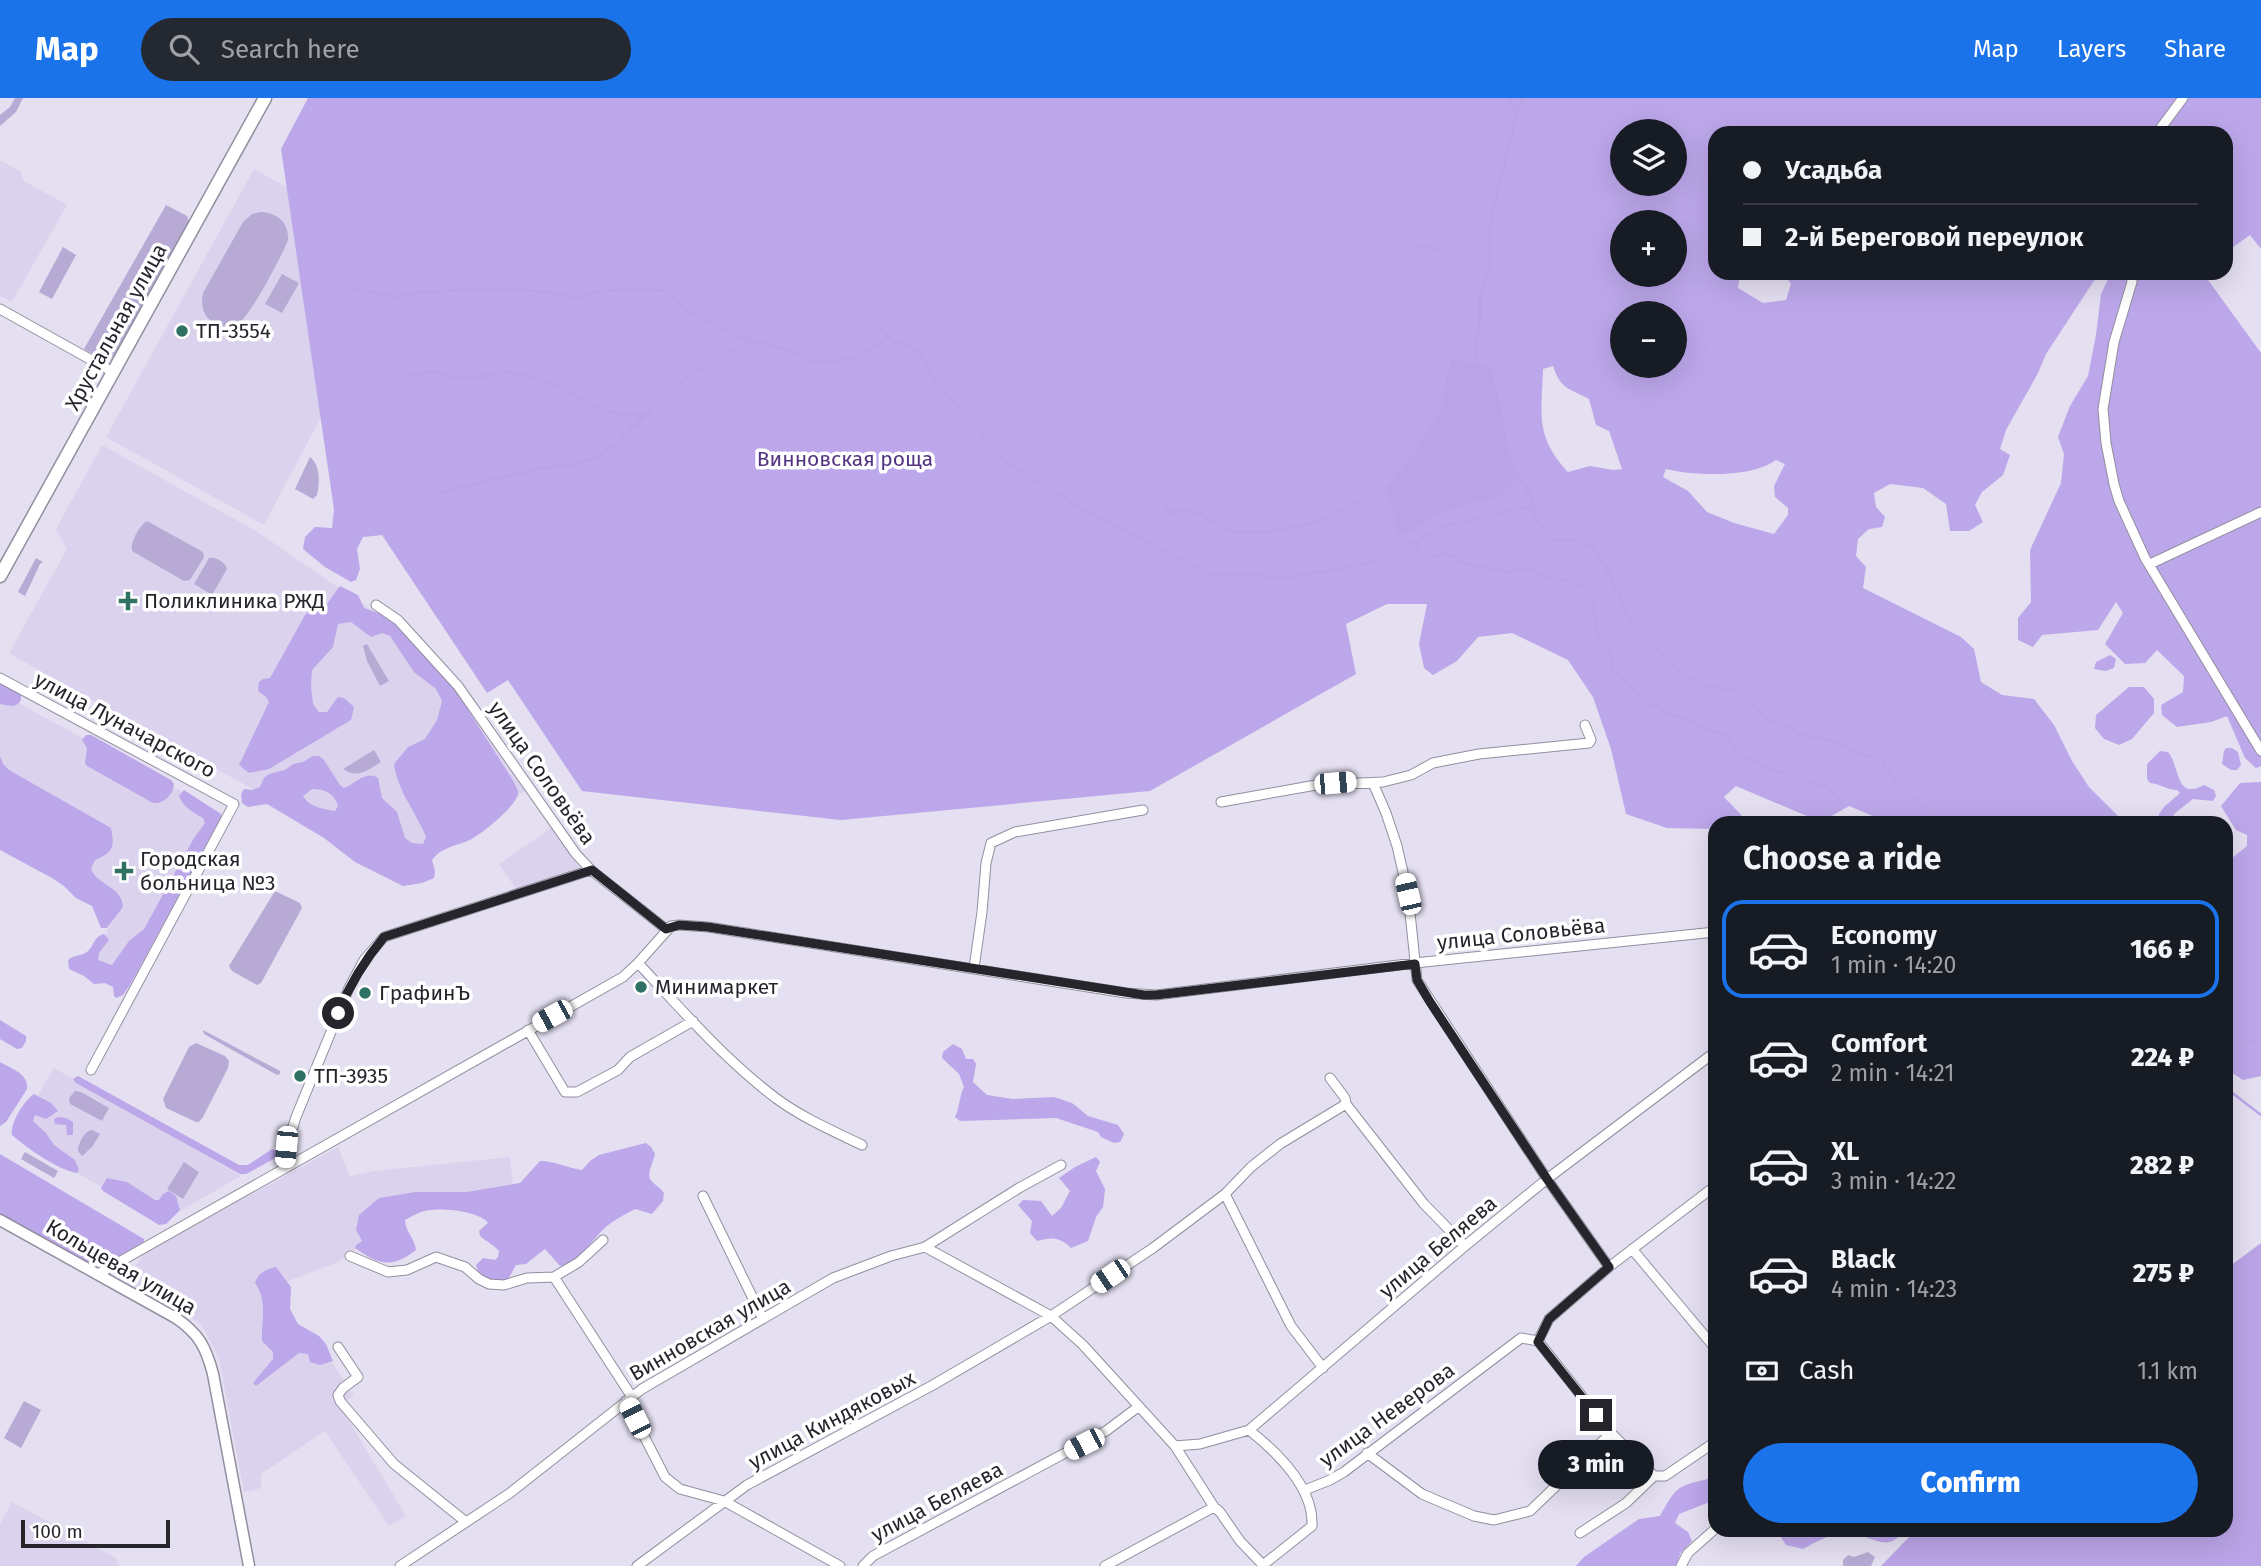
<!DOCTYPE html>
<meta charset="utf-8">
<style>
:root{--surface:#171b24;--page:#242831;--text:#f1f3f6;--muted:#9ea1a6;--line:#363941;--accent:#1a73e8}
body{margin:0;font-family:"Fira Sans",sans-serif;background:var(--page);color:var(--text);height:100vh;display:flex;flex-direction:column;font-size:26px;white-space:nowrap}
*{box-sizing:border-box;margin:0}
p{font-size:23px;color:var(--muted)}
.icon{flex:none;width:38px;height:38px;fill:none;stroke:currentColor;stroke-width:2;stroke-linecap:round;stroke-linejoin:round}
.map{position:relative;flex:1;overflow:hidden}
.sheet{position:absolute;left:1708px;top:718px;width:525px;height:721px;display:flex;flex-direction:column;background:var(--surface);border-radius:21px;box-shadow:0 7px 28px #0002}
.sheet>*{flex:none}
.top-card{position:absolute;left:1708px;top:28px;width:525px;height:154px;border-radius:21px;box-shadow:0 7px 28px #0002;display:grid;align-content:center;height:154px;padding:0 35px;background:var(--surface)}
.tools{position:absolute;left:1610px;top:21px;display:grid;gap:14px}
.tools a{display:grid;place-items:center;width:77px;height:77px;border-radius:50%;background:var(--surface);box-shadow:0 7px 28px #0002;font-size:35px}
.scale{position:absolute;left:21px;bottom:18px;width:149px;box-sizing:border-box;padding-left:7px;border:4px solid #27252c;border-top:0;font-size:19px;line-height:24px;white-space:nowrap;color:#27252c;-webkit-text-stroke:5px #fff;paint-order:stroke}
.end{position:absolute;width:32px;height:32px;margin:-16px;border:9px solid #27252c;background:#fff;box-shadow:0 0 0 4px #fff}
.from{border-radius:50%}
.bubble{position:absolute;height:49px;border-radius:24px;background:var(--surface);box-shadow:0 7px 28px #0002;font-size:23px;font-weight:800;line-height:49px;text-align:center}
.car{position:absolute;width:21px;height:42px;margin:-21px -10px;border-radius:9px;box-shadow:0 0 5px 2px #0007;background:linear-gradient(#fff 24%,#345 0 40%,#fff 0 76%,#345 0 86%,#fff 0)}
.top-card b{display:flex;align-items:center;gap:24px;height:66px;font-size:26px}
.top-card b+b{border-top:2px solid var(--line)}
.top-card i{width:18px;height:18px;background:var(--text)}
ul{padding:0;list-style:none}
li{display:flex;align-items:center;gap:21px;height:98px;margin:0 14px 10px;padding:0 21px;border:4px solid transparent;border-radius:21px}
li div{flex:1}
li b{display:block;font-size:26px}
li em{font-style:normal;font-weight:800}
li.current{border-color:var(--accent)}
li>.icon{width:63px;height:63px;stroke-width:1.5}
h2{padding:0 35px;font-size:32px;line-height:84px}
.pay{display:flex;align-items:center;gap:18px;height:77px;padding:0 35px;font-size:26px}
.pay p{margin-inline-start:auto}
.button{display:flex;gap:14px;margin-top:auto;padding:14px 35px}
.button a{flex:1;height:80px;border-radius:42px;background:var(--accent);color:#fff;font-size:28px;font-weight:800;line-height:80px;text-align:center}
header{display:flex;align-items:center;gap:42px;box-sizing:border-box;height:98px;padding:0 35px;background:var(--accent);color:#fff}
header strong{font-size:33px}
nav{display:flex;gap:38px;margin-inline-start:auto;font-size:24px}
.search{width:490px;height:63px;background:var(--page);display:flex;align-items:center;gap:18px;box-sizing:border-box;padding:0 24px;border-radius:38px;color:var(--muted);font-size:26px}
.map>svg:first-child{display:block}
.built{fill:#dbd3ed}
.green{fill:#b7aad4}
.forest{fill:#bca7ea;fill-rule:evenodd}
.water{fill:#baa4e7}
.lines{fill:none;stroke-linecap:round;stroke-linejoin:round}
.stream{stroke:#baa4e7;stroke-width:2.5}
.minor-casing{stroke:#938e9f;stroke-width:11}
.tertiary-casing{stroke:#938e9f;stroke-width:13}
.secondary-casing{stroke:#938e9f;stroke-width:15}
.minor{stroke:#fff;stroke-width:9}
.tertiary{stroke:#fff;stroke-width:10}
.secondary{stroke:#fff;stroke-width:12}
.route{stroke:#27252c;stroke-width:9}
.poi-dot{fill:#2f7264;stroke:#fff;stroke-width:2.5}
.labels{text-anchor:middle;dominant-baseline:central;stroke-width:7;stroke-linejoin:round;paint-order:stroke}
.street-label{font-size:21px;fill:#27252c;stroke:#fff}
.poi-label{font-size:21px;fill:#27252c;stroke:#fff;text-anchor:start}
.park-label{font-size:21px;fill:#533482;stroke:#fff}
</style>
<header>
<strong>Map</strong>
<div class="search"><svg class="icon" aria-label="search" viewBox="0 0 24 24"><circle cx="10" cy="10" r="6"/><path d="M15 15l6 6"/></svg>Search here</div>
<nav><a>Map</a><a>Layers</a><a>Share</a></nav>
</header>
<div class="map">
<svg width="2261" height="1468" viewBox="0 0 2261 1468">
<rect width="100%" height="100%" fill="#e4dff1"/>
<path class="built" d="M0 62 21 74 24 83 67 107 12 204 0 198Z
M254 71 299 96 329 304 264 427 106 339Z
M102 347 256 433 393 527 461 603 525 693 404 773 146 633 9 555 67 451 56 431Z
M0 595 219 714 124 887 88 868 122 806 0 740Z
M551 730 580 770 517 792 499 766Z
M54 970 241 1078 161 1124 14 1038Z
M338 1049 350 1078 374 1073 510 1059 513 1090 387 1107 369 1142 338 1164 265 1192 268 1218 333 1266 354 1297 340 1308 406 1418 389 1428 325 1333 261 1376V1390L244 1394 219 1260 201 1226 125 1185 143 1156Z
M12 1404 116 1460 119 1468H0V1426Z"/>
<path class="green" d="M15 0H23L16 14 0 28V17L10 9Z
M166 107 187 118 189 124 116 256 110 262H103L84 251Z
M261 114C278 115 289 125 288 142 282 158 251 216 240 224 230 231 217 229 209 221 202 214 201 205 203 195L243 124 252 116Z
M63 149 76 157 52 201 39 194Z
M282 176 299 185 282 215 265 206Z
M310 359C320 366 320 384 317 397L313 401 295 391Z
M147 423 203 454 204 459 190 482 184 483 132 453C130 444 140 427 147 423Z
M36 460 43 464 40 466 25 498 18 494Z
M209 460C216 459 225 464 227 471L212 497 194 486Z
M367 546 389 583 380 588 367 563 363 548Z
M374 652 381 664C368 672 358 681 343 671Z
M275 793 300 805 302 810 261 885 257 887 232 873 229 868Z
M203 932 280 973V976L277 977 204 936Z
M196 945 225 958 229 963 228 970 203 1019 199 1024H196L166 1010 163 1001 189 949Z
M75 993 81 994 109 1010 102 1023 70 1006 69 1000Z
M92 1032 100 1036 92 1049 82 1058 78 1053C78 1046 84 1033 92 1032Z
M25 1054 58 1073 54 1080 21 1061Z
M184 1064 199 1074 183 1101 167 1091Z
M24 1303 41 1312 21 1350 4 1340Z
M1868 1454 1875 1459 1871 1468H1843V1462L1848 1457 1854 1459Z"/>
<path class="forest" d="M308 0H2261V151L2250 137 2226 154V35H1715V175H1740L1738 190 1763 205 1786 202 1791 186 1783 175H2099L2046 256 2038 275 2006 332 2000 351 2010 357 2003 377 1982 394 1975 407 1983 424 1969 433H1950L1946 406 1923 390 1890 386 1874 395 1876 409 1885 419 1882 429 1869 431 1858 441 1856 458 1866 469 1863 490 1961 539 1974 551 1981 584 2002 597 2034 601 2054 627 2072 663 2089 689 2124 724H1887L1849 708 1821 724 1736 688 1724 699 1748 724H1715V731L1667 730 1626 716 1611 651 1593 599 1568 562 1512 535 1478 539 1457 563 1433 577 1424 570 1419 546 1427 506H1387L1346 526 1356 576 1150 693 841 722 582 693 508 582 487 595 382 437 363 439 357 451 360 471 356 482 351 484 325 469 303 451 305 439 315 429 332 430 334 411 281 51ZM1622 33H1675V86H1622ZM1622 124H1675V177H1622ZM1622 215H1675V268H1622ZM1553 268C1561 292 1569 290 1589 301L1596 327 1609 333 1622 371 1613 372 1590 368 1568 374C1534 337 1542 316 1543 271ZM1776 362 1785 366 1774 388 1775 399 1788 410V417L1774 436 1734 425 1707 414 1688 393 1663 379 1666 371C1694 378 1752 380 1776 362Z
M2111 175H2203L2261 255V668L2256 670 2245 660 2227 618 2211 624 2177 629 2162 617 2161 607 2183 594 2184 578 2157 552 2145 565 2125 566 2105 546 2123 515 2116 504 2098 532 2042 537 2033 549 2018 542V520L2031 504 2030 452 2061 385 2064 356 2058 339 2070 308 2088 278 2096 237 2101 196Z
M340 488 358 497 364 510 390 519 451 585 514 684C515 688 518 691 518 695 518 707 478 740 465 744 453 748 440 751 432 762L435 773 434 780 422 785 403 788 355 764 324 740 267 706 248 709 242 705 241 696 244 691 252 692 260 689 264 680 269 676 285 672 293 666 303 664 313 658H319L324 662 340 687 344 690C356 686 365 672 378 680L382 700 397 714 405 740 412 745 423 746 426 739C416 714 397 692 394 666L408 649 425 641 437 622 442 603 436 591 414 574 390 538 382 535 371 539 351 524 338 526 333 549 312 572 311 588 313 606 319 614H327L338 599 344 600 354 609 351 622 269 671 249 675 239 667 269 604 266 599 258 593 259 584 263 581 270 580 305 517 312 511 324 510ZM312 691C325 691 334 695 338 708L335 713C323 711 309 709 303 698Z
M2110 557 2116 561 2114 570 2106 573 2094 571 2096 564Z
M0 583 21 597C22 611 9 608 0 606Z
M2129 589H2144L2154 601V615L2132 641 2119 647 2104 641 2095 630 2096 617Z
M86 637H91L171 682 174 686C173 697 164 706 153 705L87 668 85 665 87 650 82 642Z
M2226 650H2232L2238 654 2241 667 2237 672H2231L2222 666 2224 653Z
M2160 653 2168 654C2180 668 2175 703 2204 687L2214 692 2216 698 2213 703 2193 701 2175 715 2169 724H2161L2158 721 2159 716 2164 709 2180 695 2177 692C2167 692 2161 686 2150 685L2147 681V666Z
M0 658 3 666 9 672 111 730C115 750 113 754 95 762L91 771C98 788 122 788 123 809L107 830H101L92 808 76 800 64 788 52 780 0 752Z
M2261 684V978L2243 982 2226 971V765L2247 748V737L2236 732 2221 708 2240 685Z
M184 692 221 716 222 719 130 887 123 897 116 900 114 898 113 889 105 885 94 886 84 878 69 871 68 862C74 856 83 859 89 852 95 845 94 839 104 836L109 842 99 855 98 862 112 867 129 843 144 831 194 740 205 725 203 720C194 715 183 709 179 698Z
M0 922 26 938V943L22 950 17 951 0 941Z
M953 946 962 951 966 961H973L976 966 973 984 987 997 1013 1001 1054 999 1072 1005 1088 1018 1118 1027 1124 1036 1120 1044 1114 1045 1101 1039 1098 1034 1056 1020 960 1023 955 1019C960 1009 959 999 964 989L959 976 942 960 943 954Z
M0 964C12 971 29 976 27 991L6 1024 0 1028Z
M78 978 239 1067H248L272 1051 278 1053 279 1058 246 1076H240L76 985 73 981Z
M34 996 51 1005 58 1013 46 1021 35 1017 33 1023 46 1035 54 1047 75 1062 79 1072 77 1075C58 1072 27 1050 12 1037 10 1025 24 1003 34 996Z
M58 1019 66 1020 73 1024V1037H67L66 1027 55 1026 54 1021Z
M646 1045 651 1049 655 1056C654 1062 647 1075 650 1081 653 1086 660 1089 664 1095L663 1103 652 1116 635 1111C627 1115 618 1120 611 1125 594 1136 580 1167 560 1168L545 1151 526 1166 516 1167 507 1183C493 1183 480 1183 476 1167L483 1160 495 1162 498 1159 499 1153C493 1146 487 1144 480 1138L479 1133 488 1125C480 1113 439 1109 425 1113 419 1114 411 1119 405 1122 405 1133 415 1141 416 1152 391 1171 380 1167 355 1150L356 1147 362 1143 356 1132 359 1117 379 1100 415 1094H467L520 1085 540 1063C555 1063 567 1070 582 1072L590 1063 599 1057Z
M0 1056 144 1141V1144C127 1153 108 1169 88 1165L0 1116Z
M1096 1059 1100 1064 1096 1073 1105 1091 1103 1109 1096 1119 1088 1143 1071 1150C1060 1139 1052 1139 1037 1143L1030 1135 1032 1123 1018 1107 1023 1102 1041 1103 1052 1118 1061 1110 1070 1093 1059 1080 1075 1069Z
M107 1080 127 1084 155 1102H159L163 1096 169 1093 176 1098 180 1112 166 1126 159 1127 103 1093 101 1090Z
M276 1169 291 1189 290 1211 298 1226 319 1238 326 1246 333 1263 320 1267 310 1264 308 1256 299 1255 256 1288 253 1285 273 1261V1254L262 1243C261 1223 268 1203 255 1185 259 1174 265 1172 276 1169Z
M1715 1379V1402L1679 1416 1675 1425 1688 1434 1692 1443 1680 1456 1677 1468H1576L1584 1459 1639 1421 1660 1418C1679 1384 1678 1389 1715 1379Z
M1776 1432H1904C1888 1457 1872 1437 1850 1435 1832 1434 1818 1443 1803 1451L1786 1447Z"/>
<path class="water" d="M1451 261 1491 268C1495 287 1500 305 1504 324 1507 344 1507 360 1518 378L1501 398 1445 412 1399 439 1386 390 1413 357 1440 313Z
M2261 1145V1468H1881L1916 1432H2226V1171Z"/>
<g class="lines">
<path class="stream" d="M1517 17 1523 0
M1412 146 1453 155
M352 190 393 199 423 194 506 190 545 194 579 200 601 193 634 191 668 193 686 212 737 238 793 254 816 264 852 261 889 241
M880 228 891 244 908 247 919 255 938 286 1005 363 1081 410 1210 476 1292 479 1378 463 1447 428 1533 407
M1476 266 1475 251 1480 225V197L1491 170 1490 145 1491 120 1517 17 1510 0
M403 278 435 273 458 280 479 279 505 274 527 277 565 289 583 303 606 314 644 319
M1516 373 1523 385
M1526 389 1533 407 1534 420 1552 441 1564 443 1578 442 1591 448 1607 472 1634 530 1648 545 1667 559 1680 574 1701 588 1735 592 1747 598 1764 620 1775 626 1789 629 1799 636 1808 639H1822L1875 661
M437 395 537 371 576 366 600 358 618 344 667 296 695 273 753 243
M1161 402 1170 415C1202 403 1212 431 1240 434 1262 436 1301 430 1321 422 1338 415 1354 405 1371 398
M1418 443V453L1431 460 1442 455 1453 458 1462 465 1507 474 1531 470 1544 480 1571 482 1585 491 1593 505 1599 542 1613 559 1612 571C1627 581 1632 592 1644 605L1657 607 1662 613 1726 638 1742 659 1777 673 1793 676 1804 683 1828 688 1843 707
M1882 665C1898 688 1921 709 1945 724
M2226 944H2261
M2226 990 2261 1017"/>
<g class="minor-casing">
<path id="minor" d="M2157 35 2183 0
M2131 175 2132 184 2114 244 2103 311 2106 345 2114 386 2119 403 2145 460 2261 653
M0 211 113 274
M2150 466 2261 414
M376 507 398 522 458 588 576 756 591 772 666 831
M0 580 234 706 91 972
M1373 685 1386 715 1397 748 1408 796 1417 882 1547 1081 1609 1169
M1221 704 1316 687 1383 684 1411 677 1433 665 1479 656 1589 645 1591 642 1585 627
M638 865C682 912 725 962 777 1001 803 1020 833 1033 862 1047
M974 870 982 814 986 765 991 745 1015 734 1143 712
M528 932 565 994H577L618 972 630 959 693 923
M1330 980 1345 1000 1346 1006 1424 1106 1465 1148
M284 1071 286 1050 296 1019 349 890 364 862 384 839 591 772
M1225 1096 1291 1228 1323 1270
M703 1098 763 1221
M925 1149 1051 1218 1083 1247 1175 1348 1214 1409 1220 1414 1240 1443 1263 1467 1312 1428C1314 1390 1277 1354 1249 1332
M1632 1151 1715 1250
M350 1158 388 1174 407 1172 436 1159 465 1169 479 1181 489 1186 504 1187 527 1180 554 1179 579 1164 603 1142
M98 1176 623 879 638 865 671 828 679 827 708 829 1126 895 1156 897 1415 865 1715 834
M554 1179 632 1299
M1538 1243 1611 1335 1654 1378
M338 1249 358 1279 343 1290 338 1297 340 1303 394 1366 466 1424
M626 1303 665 1379 680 1391 724 1403 840 1468
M1175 1348 1200 1346 1249 1332 1465 1148 1547 1081 1715 954
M1367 1355 1422 1396 1474 1418 1494 1422 1530 1413 1611 1335
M1305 1392 1330 1382 1344 1374 1521 1240 1538 1243 1549 1221 1609 1169 1715 1088
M1580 1435 1626 1405 1654 1378H1665L1715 1344
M400 1468 510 1395 642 1291 833 1180 891 1158 925 1149 1019 1090 1061 1067
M637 1468 747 1387 933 1287 1051 1218 1153 1150 1225 1096 1251 1069 1280 1046 1346 1006
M863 1468 873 1458 1106 1333 1138 1309
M1105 1468 1214 1409
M1681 1468 1688 1455 1715 1431"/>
</g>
<g class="tertiary-casing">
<path id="tertiary" d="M0 1122 176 1220C199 1236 206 1249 213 1276L249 1468"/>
</g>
<g class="secondary-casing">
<path id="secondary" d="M0 478 265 0"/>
</g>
<use href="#minor" class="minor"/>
<use href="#tertiary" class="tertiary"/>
<use href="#secondary" class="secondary"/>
</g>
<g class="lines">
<path class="route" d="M338 915C350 886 364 863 384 839L592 772 666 831 679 827 708 829 1144 897H1156L1415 866 1417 882 1430 904 1547 1081 1609 1169 1549 1221 1538 1244 1596 1317"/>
</g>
<g class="poi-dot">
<circle cx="182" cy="233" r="7"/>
<path d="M124.5 492.5h7v7h7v7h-7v7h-7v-7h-7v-7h7z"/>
<path d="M120.5 762.5h7v7h7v7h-7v7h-7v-7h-7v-7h7z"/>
<circle cx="641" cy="889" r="7"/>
<circle cx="365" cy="895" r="7"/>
<circle cx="300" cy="978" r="7"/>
</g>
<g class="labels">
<g class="street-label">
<text transform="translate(116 229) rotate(-61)">Хрустальная улица</text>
<text transform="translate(125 627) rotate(28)">улица Луначарского</text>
<text transform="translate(542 675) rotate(55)">улица Соловьёва</text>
<text transform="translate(1521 836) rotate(-6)">улица Соловьёва</text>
<text transform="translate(1438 1149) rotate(-40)">улица Беляева</text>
<text transform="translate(121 1169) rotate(30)">Кольцевая улица</text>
<text transform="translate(710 1232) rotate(-30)">Винновская улица</text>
<text transform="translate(1387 1317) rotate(-36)">улица Неверова</text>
<text transform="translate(832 1322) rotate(-28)">улица Киндяковых</text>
<text transform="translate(937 1404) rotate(-28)">улица Беляева</text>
</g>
<g class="poi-label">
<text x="196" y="233">ТП-3554</text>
<text x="144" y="503">Поликлиника РЖД</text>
<text x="140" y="761">Городская<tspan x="140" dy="24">больница №3</tspan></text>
<text x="655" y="889">Минимаркет</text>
<text x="379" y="895">ГрафинЪ</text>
<text x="314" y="978">ТП-3935</text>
</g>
<g class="park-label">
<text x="845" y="361">Винновская роща</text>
</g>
</g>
</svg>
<div class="tools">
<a><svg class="icon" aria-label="layers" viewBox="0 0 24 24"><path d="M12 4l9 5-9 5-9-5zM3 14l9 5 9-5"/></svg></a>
<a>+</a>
<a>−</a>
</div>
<div class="scale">100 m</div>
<i class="end from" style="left:338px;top:915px"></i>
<i class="end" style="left:1596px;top:1317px"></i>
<div class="bubble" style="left:1538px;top:1342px;width:116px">3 min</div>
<i class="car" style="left:1335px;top:685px;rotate:85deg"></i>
<i class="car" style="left:1408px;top:796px;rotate:347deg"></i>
<i class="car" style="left:552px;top:918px;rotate:241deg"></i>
<i class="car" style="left:286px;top:1049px;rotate:185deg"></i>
<i class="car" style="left:1110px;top:1178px;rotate:236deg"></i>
<i class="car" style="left:635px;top:1320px;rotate:333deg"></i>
<i class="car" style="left:1084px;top:1346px;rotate:243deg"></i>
<div class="top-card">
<b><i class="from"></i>Усадьба</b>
<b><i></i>2-й Береговой переулок</b>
</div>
<section class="sheet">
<h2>Choose a ride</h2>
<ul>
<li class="current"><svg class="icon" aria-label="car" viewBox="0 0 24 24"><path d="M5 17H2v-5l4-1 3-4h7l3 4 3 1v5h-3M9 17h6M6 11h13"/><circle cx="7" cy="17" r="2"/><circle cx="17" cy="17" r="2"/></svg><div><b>Economy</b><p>1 min · 14:20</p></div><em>166 ₽</em></li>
<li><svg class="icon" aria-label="car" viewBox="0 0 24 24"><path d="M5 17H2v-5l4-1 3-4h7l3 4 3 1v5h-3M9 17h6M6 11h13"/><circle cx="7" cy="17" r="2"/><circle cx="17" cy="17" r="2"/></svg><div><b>Comfort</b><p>2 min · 14:21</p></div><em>224 ₽</em></li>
<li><svg class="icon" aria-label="car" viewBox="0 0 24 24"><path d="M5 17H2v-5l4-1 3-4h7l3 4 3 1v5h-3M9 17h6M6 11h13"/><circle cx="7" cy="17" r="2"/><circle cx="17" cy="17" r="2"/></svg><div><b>XL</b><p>3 min · 14:22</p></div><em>282 ₽</em></li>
<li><svg class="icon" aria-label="car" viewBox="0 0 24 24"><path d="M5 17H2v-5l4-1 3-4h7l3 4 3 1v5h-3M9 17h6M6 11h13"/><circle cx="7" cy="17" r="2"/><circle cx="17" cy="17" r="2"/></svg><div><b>Black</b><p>4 min · 14:23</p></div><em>275 ₽</em></li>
</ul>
<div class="pay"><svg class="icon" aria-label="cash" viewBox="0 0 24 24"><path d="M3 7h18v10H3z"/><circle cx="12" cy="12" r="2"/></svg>Cash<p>1.1 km</p></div>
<div class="button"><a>Confirm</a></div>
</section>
</div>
